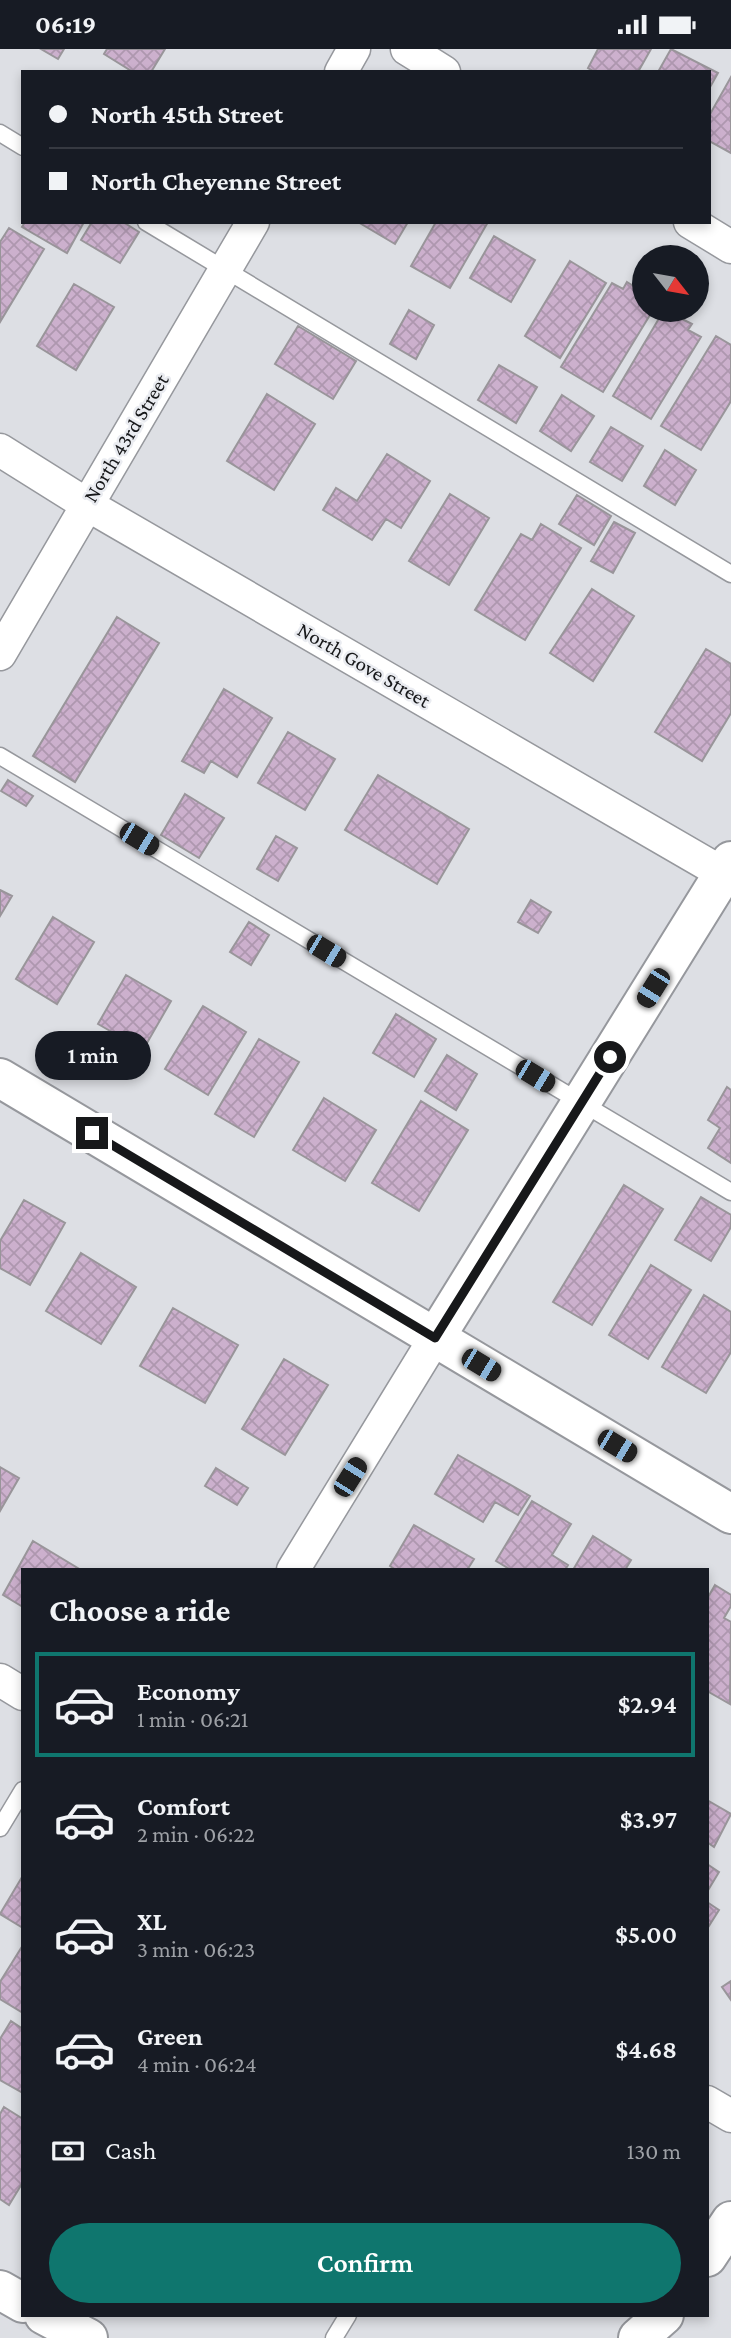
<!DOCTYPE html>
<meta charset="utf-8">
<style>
:root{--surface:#171b24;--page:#242831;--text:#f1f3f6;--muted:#9ea1a6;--line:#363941;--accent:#0f766e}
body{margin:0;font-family:"Crimson Pro",serif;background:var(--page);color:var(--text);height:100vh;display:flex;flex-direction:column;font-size:26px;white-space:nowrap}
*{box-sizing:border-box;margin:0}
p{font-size:23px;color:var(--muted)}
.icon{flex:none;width:38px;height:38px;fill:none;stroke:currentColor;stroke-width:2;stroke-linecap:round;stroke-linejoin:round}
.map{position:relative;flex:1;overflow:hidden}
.panel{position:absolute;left:21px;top:1519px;width:688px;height:749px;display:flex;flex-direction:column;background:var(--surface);border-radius:0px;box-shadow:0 4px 10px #0003}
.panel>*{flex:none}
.top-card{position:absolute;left:21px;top:21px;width:690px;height:154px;border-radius:0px;box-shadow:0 4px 10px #0003;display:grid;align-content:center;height:154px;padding:0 28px;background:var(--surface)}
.needle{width:46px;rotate:121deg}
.fabs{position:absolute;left:632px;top:196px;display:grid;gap:14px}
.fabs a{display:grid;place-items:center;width:77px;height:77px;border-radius:50%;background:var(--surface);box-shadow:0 4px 10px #0003;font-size:35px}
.end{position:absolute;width:32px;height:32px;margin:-16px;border:9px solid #17181a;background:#fff;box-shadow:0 0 0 4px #fff}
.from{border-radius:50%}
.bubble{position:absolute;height:49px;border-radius:24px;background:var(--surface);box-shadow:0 4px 10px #0003;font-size:23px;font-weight:600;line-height:49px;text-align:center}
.car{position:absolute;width:21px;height:42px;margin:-21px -10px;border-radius:9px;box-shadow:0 0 5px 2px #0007;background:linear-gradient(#222 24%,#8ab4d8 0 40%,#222 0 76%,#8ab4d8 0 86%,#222 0)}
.top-card b{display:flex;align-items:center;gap:24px;height:66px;font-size:26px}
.top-card b+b{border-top:2px solid var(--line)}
.top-card i{width:18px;height:18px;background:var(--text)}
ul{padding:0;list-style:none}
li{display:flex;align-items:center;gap:21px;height:105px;margin:0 14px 10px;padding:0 14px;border:4px solid transparent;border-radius:0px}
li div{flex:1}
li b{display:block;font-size:26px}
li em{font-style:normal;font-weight:600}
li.on{border-color:var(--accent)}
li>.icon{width:63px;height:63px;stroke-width:1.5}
h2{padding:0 28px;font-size:32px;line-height:84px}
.pay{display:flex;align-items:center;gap:18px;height:77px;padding:0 28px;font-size:26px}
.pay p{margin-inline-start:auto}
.cta{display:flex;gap:14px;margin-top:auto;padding:14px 28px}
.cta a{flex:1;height:80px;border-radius:42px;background:var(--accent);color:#fff;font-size:28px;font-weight:600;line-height:80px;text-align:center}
.status{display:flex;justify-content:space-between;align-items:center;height:49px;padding:0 35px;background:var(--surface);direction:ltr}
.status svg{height:19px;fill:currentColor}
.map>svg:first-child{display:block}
.building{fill:url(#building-cross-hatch);stroke:#99959a;stroke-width:2}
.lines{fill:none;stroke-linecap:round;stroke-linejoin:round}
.service-casing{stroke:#96989d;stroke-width:19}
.minor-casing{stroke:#96989d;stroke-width:35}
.tertiary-casing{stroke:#96989d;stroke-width:42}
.service{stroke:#fff;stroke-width:16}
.minor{stroke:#fff;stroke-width:32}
.tertiary{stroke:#fff;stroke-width:38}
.route{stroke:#17181a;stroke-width:9}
.labels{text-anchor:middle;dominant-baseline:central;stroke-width:5;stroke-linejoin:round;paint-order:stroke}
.street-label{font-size:21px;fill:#17181a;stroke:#eaecf1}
</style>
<div class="status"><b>06:19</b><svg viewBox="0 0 49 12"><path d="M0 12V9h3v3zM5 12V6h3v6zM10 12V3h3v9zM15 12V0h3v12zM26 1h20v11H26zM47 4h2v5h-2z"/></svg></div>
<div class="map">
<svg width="731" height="2289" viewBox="0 0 731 2289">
<defs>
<pattern id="building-cross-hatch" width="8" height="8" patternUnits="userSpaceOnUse" patternTransform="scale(1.75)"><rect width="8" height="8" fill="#ccb0cd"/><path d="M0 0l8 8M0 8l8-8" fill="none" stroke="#ae97af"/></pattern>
</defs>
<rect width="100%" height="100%" fill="#dddfe4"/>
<path class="building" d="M41 0H64L58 10Z
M107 0H165L151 23H133L104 5Z
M598 0H651L638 23H595L588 19Z
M671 0 718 24 709 40V23H658Z
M731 28V104L709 92V67Z
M25 173H84L67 204 22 178Z
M92 173H123L139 183 120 214 81 191Z
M358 173H408L395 195Z
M436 173H488L450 239 411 217Z
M9 179 44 200 0 273V193Z
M494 187 535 211 511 253 470 229Z
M570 212 606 234 560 309 525 287Z
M627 233 643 243 639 250 644 253V261H653L603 343 561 318 612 234 623 240Z
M74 235 114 258 76 321 37 297Z
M409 261 434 276 416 310 390 295Z
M664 261 692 275 688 281 701 288 651 370 613 347Z
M298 277 356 312 333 350 275 315Z
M716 287 731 296V352L701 401 661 377Z
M499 316 537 338 516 374 478 351Z
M267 345 315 375 274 441 227 412Z
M562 346 594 367 571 402 540 382Z
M611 378 643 397 622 432 590 413Z
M665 401 696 421 675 456 644 437Z
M387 405 430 432 401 479 386 470 372 491 323 461 336 439 357 452Z
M450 445 489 469 449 536 409 512Z
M577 446 611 467 594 496 559 475Z
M614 473 635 484 613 524 591 512Z
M541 475 581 499 525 591 475 561 521 485 532 491Z
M592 540 634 567 593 632 550 604Z
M117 568 159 594 75 733 33 707Z
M706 600 731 615V664L702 712 655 683Z
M224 640 272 669 237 728 211 712 204 724 182 712Z
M288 683 335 710 305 761 258 734Z
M378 726 469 780 437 835 345 781Z
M8 731 33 747 26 757 1 742Z
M185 745 224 769 199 809 161 786Z
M276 787 297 799 278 832 257 820Z
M0 841 12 847 0 867Z
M531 851 551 863 538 884 518 873Z
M53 868 94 893 57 955 16 930Z
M249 873 269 886 251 916 230 903Z
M126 926 171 952 143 1001 98 975Z
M203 957 246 983 208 1046 165 1020Z
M396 965 436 990 414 1028 373 1004Z
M259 990 299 1013 254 1088 215 1065Z
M447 1006 477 1025 456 1061 425 1042Z
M727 1038 731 1041V1114L708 1099 720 1079 708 1071Z
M324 1049 376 1081 345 1132 293 1101Z
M421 1052 468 1081 419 1162 372 1134Z
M624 1136 663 1160 592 1276 553 1253Z
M701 1148 731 1166V1178L711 1212 675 1191Z
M24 1151 65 1174 30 1236 0 1219V1192Z
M81 1204 136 1238 101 1295 46 1262Z
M651 1216 691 1241 648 1310 609 1286Z
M704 1246 731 1263V1303L706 1344 662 1318Z
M173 1259 238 1296 205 1354 140 1317Z
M284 1310 328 1336 285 1406 242 1380Z
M458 1406 530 1447 518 1466 495 1453 483 1473 435 1445Z
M0 1418 19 1429 0 1462Z
M216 1419 248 1439 237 1456 205 1437Z
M532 1452 571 1475 552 1506 568 1516 565 1521H511L496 1512Z
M414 1476 474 1510 467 1521H396L390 1517Z
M593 1487 631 1511 625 1521H573Z
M33 1492 81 1521H23V1558L3 1546Z
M715 1536 731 1546V1557L724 1569 731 1573 730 1655 707 1642V1550Z
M707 1751 731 1765 714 1798 707 1793Z
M707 1815 719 1823 707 1843Z
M22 1828 23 1829V1879L0 1865Z
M707 1853 719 1861 707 1880Z
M23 1896V1964L0 1950V1933Z
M731 1932V1951L722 1938Z
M11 1972 23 1980V2044L0 2031V1990Z
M4 2058 23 2070V2133L9 2156 0 2150V2065Z"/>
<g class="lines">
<g class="service-casing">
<path id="service" d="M0 84 23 98
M146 173 731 525
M0 707 731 1143
M0 1779 23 1741
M334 2289 348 2266"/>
</g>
<g class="minor-casing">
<path id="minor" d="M407 0 444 23
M341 23 354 0
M690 173 731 198
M0 401 86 455 731 829
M0 605 253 173
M293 1521 435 1289
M0 1631 23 1645
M707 2053 731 2067"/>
</g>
<g class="tertiary-casing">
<path id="tertiary" d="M0 1029 731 1465
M435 1289 731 812
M707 2208 731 2172
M0 2241 23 2254
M44 2266 88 2289
M638 2289 664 2266"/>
</g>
<use href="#service" class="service"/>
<use href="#minor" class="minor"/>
<use href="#tertiary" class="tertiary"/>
</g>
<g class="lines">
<path class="route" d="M92 1084 435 1289 610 1008"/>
</g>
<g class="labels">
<g class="street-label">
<text transform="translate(126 389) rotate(-59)">North 43rd Street</text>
<text transform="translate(364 616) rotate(30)">North Gove Street</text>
</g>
</g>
</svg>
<div class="fabs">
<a><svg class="needle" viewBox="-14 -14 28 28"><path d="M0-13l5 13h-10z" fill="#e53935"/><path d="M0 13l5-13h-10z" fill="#9ea1a6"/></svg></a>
</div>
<i class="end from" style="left:610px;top:1008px"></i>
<i class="end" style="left:92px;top:1084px"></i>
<div class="bubble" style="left:35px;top:982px;width:116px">1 min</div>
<i class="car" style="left:139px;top:790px;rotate:121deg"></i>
<i class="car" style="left:326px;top:902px;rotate:121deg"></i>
<i class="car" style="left:653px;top:939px;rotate:212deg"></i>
<i class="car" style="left:535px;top:1027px;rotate:121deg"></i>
<i class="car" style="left:481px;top:1316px;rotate:121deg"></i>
<i class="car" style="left:617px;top:1397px;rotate:121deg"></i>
<i class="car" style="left:350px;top:1428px;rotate:32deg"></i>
<div class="top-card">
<b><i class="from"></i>North 45th Street</b>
<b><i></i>North Cheyenne Street</b>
</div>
<section class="panel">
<h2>Choose a ride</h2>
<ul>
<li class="on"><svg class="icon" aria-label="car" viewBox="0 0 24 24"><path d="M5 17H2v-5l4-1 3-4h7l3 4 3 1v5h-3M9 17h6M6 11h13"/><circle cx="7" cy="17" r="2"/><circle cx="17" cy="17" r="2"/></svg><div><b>Economy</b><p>1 min · 06:21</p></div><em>$2.94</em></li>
<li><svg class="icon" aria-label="car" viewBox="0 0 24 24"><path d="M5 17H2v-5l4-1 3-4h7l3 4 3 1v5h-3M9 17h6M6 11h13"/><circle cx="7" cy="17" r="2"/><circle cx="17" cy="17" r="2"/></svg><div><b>Comfort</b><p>2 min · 06:22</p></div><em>$3.97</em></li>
<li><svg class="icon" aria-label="car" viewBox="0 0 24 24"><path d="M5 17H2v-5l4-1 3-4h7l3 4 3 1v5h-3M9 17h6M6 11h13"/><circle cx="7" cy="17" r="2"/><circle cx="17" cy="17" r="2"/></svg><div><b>XL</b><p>3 min · 06:23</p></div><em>$5.00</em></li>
<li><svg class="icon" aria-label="car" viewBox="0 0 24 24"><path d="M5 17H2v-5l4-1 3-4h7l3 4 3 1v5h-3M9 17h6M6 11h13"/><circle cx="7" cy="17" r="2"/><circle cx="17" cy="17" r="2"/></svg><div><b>Green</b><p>4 min · 06:24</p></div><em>$4.68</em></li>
</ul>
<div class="pay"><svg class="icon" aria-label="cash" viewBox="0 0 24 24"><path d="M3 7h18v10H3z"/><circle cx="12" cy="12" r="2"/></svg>Cash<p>130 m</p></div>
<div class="cta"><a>Confirm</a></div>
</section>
</div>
